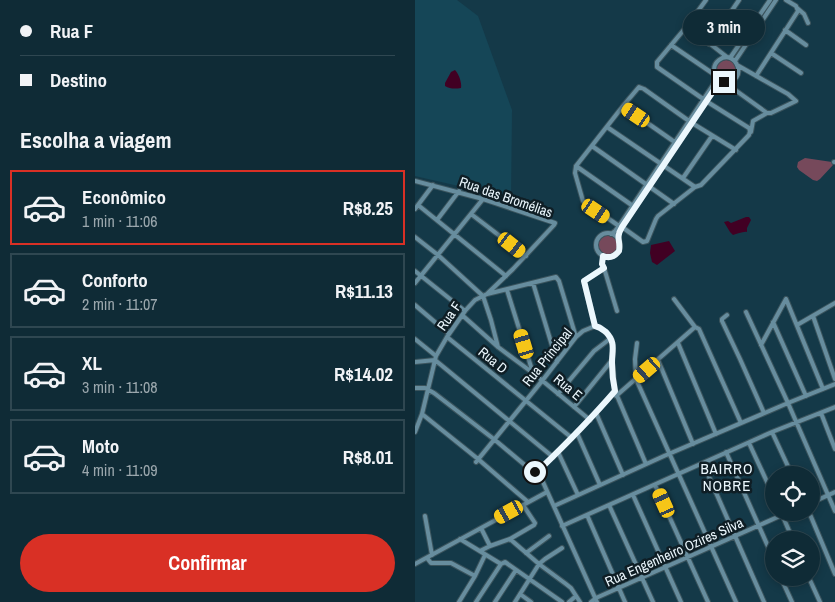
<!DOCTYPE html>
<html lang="pt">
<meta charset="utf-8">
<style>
:root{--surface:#0f2b36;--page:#1d3742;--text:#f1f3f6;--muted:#9ba7ad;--line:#2f4751;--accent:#d93025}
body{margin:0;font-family:"Archivo Narrow",sans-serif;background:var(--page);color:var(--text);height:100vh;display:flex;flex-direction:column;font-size:19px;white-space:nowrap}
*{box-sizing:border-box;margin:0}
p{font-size:16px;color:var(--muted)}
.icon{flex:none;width:28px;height:28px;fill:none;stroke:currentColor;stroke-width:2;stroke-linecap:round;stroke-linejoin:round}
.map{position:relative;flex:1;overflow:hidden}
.drawer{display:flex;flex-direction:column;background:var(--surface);width:415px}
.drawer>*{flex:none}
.banner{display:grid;align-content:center;height:110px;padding:0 20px;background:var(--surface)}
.fabs{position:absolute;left:350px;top:466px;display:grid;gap:10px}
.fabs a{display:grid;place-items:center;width:55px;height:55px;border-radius:50%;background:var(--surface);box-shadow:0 2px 8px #0003,0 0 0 1px var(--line);font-size:25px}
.end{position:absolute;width:22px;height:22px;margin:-11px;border:6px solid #ebf7fd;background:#111;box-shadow:0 0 0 2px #111}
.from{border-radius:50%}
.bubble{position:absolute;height:35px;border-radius:18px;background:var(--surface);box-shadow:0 2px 8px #0003,0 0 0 1px var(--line);font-size:16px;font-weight:800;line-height:35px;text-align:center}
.car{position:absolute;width:15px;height:30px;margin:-15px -8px;border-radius:6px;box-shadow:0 0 4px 1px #0007;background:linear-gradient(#f5c518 24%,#345 0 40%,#f5c518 0 76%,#345 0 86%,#f5c518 0)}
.banner b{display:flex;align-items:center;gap:18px;height:48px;font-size:19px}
.banner b+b{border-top:1px solid var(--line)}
.banner i{width:12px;height:12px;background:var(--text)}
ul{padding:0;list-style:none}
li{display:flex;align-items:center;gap:15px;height:75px;margin:0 10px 8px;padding:0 10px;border:2px solid var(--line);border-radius:0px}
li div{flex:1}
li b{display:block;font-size:19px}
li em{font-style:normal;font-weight:800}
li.active{border-color:var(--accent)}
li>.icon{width:45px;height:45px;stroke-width:1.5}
h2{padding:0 20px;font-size:22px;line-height:60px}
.cta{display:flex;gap:10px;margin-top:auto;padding:10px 20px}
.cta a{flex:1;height:58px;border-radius:30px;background:var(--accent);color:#fff;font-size:20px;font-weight:800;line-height:58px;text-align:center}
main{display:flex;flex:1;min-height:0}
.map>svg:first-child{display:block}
.built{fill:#154657}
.green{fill:#76495b}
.water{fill:#410023}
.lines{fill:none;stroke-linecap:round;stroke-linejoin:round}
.minor-casing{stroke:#3b545d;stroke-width:6}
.minor{stroke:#678d9e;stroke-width:4}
.route{stroke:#ebf7fd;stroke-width:6}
.labels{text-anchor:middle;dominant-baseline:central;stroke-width:5;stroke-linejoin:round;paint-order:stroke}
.street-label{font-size:14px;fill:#ebf7fd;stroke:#0f1e25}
.neighbourhood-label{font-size:15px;letter-spacing:1px;fill:#ebf7fd;stroke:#0f1e25}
</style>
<main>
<section class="drawer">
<div class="banner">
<b><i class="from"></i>Rua F</b>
<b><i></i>Destino</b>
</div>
<h2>Escolha a viagem</h2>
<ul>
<li class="active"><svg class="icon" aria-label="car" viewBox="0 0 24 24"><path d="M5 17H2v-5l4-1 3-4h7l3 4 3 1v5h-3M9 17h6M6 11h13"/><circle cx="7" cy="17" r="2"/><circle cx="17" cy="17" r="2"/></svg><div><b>Econômico</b><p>1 min · 11:06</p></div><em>R$8.25</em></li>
<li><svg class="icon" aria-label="car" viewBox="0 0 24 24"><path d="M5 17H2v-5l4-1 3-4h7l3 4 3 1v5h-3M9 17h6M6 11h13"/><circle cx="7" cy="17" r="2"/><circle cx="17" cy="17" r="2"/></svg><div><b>Conforto</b><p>2 min · 11:07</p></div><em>R$11.13</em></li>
<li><svg class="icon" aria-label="car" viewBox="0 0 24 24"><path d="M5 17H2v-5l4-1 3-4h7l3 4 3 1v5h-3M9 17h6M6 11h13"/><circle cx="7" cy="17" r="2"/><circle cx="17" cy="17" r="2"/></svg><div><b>XL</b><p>3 min · 11:08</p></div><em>R$14.02</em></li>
<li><svg class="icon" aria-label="car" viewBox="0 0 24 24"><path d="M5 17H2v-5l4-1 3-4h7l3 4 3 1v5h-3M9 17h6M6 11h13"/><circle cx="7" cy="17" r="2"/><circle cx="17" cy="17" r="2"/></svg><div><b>Moto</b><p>4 min · 11:09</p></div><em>R$8.01</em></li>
</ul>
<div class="cta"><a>Confirmar</a></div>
</section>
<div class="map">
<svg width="420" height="602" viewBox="0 0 420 602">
<rect width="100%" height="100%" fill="#143948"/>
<path class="built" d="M0 0H42L63 16 97 110 96 198 0 176Z"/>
<path class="green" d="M301 70a10 10 0 1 1 20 0a10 10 0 1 1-20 0Z
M390 158 417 162 418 165 405 179 402 181 398 180 384 170 382 167 383 162Z
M183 245a10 10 0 1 1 20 0a10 10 0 1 1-20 0Z"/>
<path class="water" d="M40 70C44 74 47 83 46 88 40 89 35 89 30 86V83L36 72Z
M331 217H334L336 220 332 228V232C329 231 322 234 318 235L315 232 309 222 313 221 316 223Z
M254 241 260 251 242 265 237 262 235 253 236 245Z"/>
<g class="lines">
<g class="minor-casing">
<path id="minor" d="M382 8 389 14 393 23
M272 26 312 57
M370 30 391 45
M294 44 324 0
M256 45 300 75
M356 53 386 73
M315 58 355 0
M320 61 361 0
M322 65 373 94 381 101 356 113H352L338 121 336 132
M341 76 383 11 381 6 371 0
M309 82C335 83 321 47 304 60 295 67 300 79 309 82L352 113
M208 106 261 143
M277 123 321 150
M192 127 280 187
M177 146 259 204
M419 162H420
M161 166 218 206
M268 178 297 136
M0 181 68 199 140 223 139 225 98 269 73 293
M3 205 91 276
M0 209 18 185
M56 214 111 256
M22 220 44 191
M204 226 168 201 160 173 161 166 208 106 224 87 229 89 274 121
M207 227 228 242 232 241 241 219 243 216 280 187 286 185 334 135 335 131 334 128 291 101 242 67V62L272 26 291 0
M181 245a12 12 0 1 1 24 0a12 12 0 1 1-24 0Z
M196 234 200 231 204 226 302 79
M0 237 23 255 68 296 76 320 83 347
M203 239 204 233 207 227 305 81
M189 268 202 311
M0 271 50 311
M0 283 68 199
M118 283 142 362
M92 290 118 373
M259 299 280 327
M371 299 408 389
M0 305 34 334
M47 315 83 347 118 373 175 420
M312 315 307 319V321L325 359 349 413
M398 316 420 379
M358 322 391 396
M382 325 420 303
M180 326 169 281 189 268 187 264 188 256
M32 337 157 438
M0 339 21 356
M222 343 220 359 221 379 321 602
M263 343 301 434
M346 345 371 299
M20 360 138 457
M243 360 278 444
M0 362 20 360
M420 384 373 403 420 511
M0 388H10L19 393 80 440 117 471H123
M143 394 179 351 196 338
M201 396 280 327 284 329 326 423
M159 407 197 360
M181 413 208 475
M406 413 420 449
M7 414 63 459 113 502
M0 432 7 414 21 356 32 337 50 311 60 300 72 294 141 277 144 281 161 337
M357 432 377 475
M162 433 185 485
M334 443 359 497
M143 452 163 495
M311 452 359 560
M61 462 127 381 161 337 168 331 180 326 186 328 196 338 197 341 198 352 197 360 200 391 231 464
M288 463 349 602
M240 485 293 602
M218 495 266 602
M396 503 420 492
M194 505 238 602
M139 506 249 456 373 403 331 312
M366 512 378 540
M394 512 420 574
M172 515 210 602
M10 516 17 555
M147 526 357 432 420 407
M66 528 75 546
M45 539 86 564
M95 539 124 564 151 584 156 588 165 602
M65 551 75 546 95 539 119 525 120 523 108 505
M111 553 134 536
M12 558 16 563H36L60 576
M0 564 132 492
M366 578 377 602
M394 578 405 602
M105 594 116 602
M44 602 60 576 70 555
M61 602 86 564 90 562 147 602
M80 602 101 570
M100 602 124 564 130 559 147 548
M154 602 161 596
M176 602 181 598 374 512
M182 602 123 471 162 433 200 391"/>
</g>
<use href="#minor" class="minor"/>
</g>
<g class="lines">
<path class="route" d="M120 472 123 471C150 445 176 419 200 391 198 382 197 372 197 363 197 349 201 343 191 332 187 329 185 327 180 326L169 281 189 268 187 264 188 256C195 259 200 256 204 251 206 240 200 239 207 227L305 81 309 82"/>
</g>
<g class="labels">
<g class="street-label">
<text transform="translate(91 197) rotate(19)">Rua das Bromélias</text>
<text transform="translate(34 316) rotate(-55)">Rua F</text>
<text transform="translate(132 357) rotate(-51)">Rua Principal</text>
<text transform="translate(78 360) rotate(39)">Rua D</text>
<text transform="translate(153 387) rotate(40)">Rua E</text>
<text transform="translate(259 552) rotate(-24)">Rua Engenheiro Ozires Silva</text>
</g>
<g class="neighbourhood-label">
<text x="312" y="468">BAIRRO<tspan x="312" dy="17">NOBRE</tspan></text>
</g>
</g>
</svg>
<div class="fabs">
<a><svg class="icon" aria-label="locate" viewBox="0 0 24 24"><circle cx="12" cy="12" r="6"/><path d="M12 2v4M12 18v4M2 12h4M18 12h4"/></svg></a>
<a><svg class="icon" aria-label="layers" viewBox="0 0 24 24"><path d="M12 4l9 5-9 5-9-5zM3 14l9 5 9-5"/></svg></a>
</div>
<i class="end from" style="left:120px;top:472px"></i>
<i class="end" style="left:309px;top:82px"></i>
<div class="bubble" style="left:268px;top:10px;width:82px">3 min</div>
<i class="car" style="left:221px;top:115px;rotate:304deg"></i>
<i class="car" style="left:181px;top:211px;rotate:124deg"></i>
<i class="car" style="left:97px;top:245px;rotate:128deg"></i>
<i class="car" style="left:109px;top:344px;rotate:343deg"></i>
<i class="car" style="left:232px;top:370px;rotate:229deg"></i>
<i class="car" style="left:249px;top:503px;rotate:336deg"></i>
<i class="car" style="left:94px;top:512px;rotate:241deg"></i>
</div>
</main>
